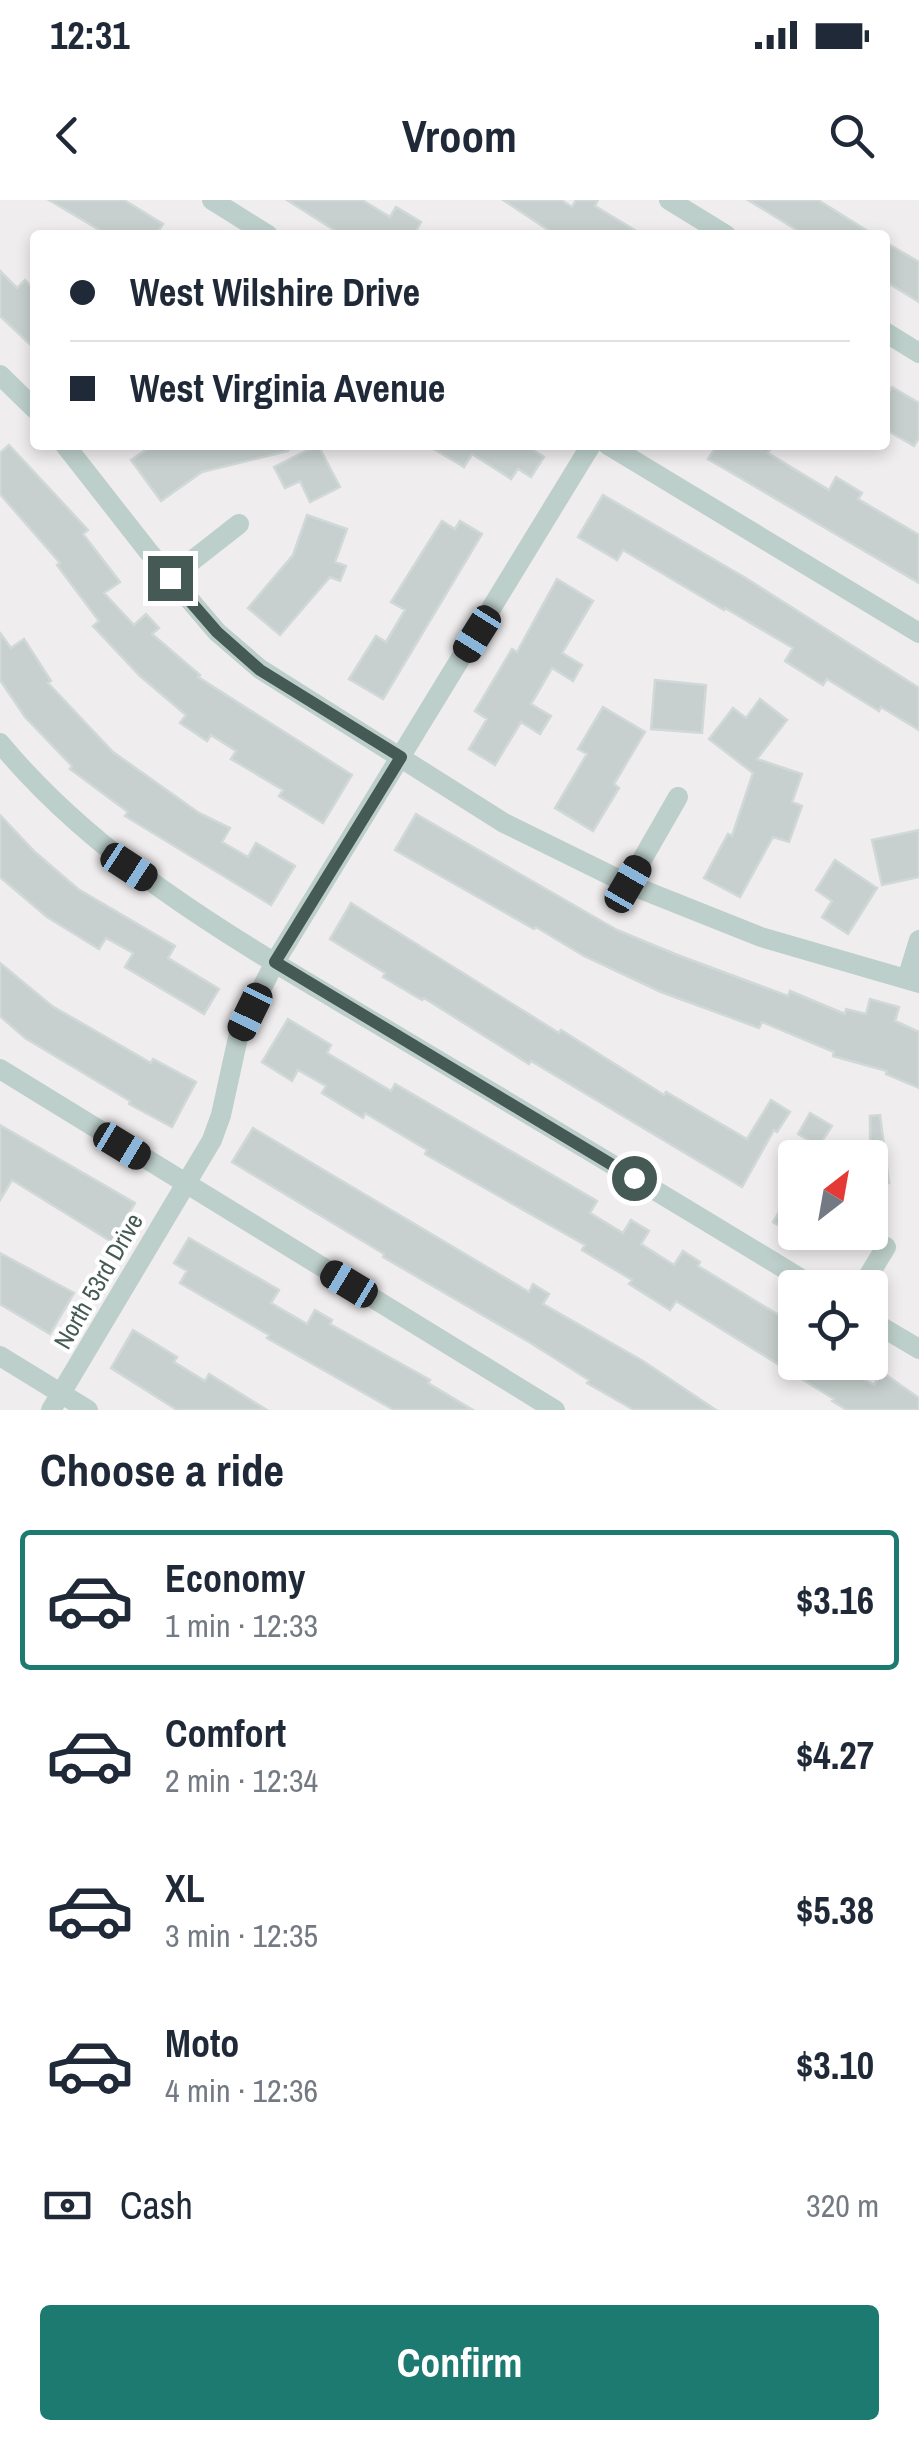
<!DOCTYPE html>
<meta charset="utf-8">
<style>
:root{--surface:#fff;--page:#f6f6f7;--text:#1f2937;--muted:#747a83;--line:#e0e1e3;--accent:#1d7a70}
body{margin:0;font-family:"Archivo Narrow",sans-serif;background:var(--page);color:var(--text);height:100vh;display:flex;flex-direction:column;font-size:38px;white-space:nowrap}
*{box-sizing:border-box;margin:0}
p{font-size:32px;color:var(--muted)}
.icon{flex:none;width:55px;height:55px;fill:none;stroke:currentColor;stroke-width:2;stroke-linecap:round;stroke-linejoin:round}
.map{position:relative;height:1210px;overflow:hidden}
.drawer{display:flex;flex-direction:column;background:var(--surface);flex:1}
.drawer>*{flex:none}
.top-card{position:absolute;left:30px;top:30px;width:860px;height:220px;border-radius:10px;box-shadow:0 5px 15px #0003;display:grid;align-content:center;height:220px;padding:0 40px;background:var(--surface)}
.needle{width:65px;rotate:31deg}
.controls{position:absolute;left:778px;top:940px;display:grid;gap:20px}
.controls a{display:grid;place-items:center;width:110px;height:110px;border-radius:10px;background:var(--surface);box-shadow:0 5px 15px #0003;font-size:50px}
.end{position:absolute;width:45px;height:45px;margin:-22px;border:12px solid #455a54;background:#fff;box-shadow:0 0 0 5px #fff}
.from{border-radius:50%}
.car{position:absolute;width:30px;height:60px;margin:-30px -15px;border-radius:12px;box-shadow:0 0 8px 2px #0007;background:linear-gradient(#222 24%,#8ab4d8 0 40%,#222 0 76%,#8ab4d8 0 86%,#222 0)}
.top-card b{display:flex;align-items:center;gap:35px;height:95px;font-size:38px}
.top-card b+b{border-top:2px solid var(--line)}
.top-card i{width:25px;height:25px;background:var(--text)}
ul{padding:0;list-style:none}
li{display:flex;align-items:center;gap:30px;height:140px;margin:0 20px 15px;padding:0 20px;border:5px solid transparent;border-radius:10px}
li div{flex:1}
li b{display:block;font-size:38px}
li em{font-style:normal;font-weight:700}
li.active{border-color:var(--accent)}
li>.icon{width:90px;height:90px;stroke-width:1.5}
h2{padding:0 40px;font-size:45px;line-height:120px}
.pay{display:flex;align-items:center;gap:25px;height:110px;padding:0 40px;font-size:38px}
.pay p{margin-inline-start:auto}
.action{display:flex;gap:20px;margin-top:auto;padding:20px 40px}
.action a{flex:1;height:115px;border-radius:10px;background:var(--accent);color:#fff;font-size:40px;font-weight:700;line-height:115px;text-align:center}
.status{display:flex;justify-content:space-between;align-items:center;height:70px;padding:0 50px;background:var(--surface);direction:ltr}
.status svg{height:28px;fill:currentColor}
header{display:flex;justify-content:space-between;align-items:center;height:130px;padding:0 40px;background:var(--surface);font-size:45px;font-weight:700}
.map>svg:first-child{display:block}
.building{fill:#c7d0ce;stroke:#d1d9d8;stroke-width:2.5}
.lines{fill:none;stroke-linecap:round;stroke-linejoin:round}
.minor{stroke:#bdcfca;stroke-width:20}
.route{stroke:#455a54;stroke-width:12}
.labels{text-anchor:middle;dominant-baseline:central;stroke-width:8;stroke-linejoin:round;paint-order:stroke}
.street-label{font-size:25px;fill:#455a54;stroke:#fff}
</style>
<div class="status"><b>12:31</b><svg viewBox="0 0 49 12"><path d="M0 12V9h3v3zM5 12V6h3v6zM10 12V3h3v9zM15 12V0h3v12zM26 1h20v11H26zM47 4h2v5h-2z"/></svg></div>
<header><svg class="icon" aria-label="back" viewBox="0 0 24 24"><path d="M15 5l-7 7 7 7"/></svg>Vroom<svg class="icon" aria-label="search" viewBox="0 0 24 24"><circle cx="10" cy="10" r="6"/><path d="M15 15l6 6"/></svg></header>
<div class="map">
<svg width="919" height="1210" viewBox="0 0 919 1210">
<rect width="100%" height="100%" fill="#f0edef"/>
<path class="building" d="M49 0H124L163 24 156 35H108Z
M287 0H362L390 17 396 7 421 22 414 35H342Z
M503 0H561L572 7 576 0H598L595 6 643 35H556Z
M748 0H818L874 35H805Z
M885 42 919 62V102L885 81Z
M0 71 17 88 25 80 35 90V149L0 116Z
M892 187 919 203V238L914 246 885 229V199Z
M9 245 88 330 83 334 120 382 104 393 134 425 146 414 159 428 152 434 200 475 198 477 352 575 323 623 279 596 283 590 231 559 236 551 211 535 207 541 180 523 186 515 140 476 93 426 99 421 57 365 60 363 0 294V253Z
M153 245H288V251L202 272 161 301 131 260Z
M318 245 340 287 310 302 300 281 285 288 274 267Z
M427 245H525L544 257 531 277 518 269 511 279 472 254 464 267Z
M717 245H773L768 253 829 290 836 277 862 293 858 299 919 335V383L708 259Z
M603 295 744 377 919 488V530L881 507 879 511 827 479 823 485 785 461 793 448 725 408 724 410 623 350 617 360 578 337Z
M307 315 347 329 335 362 346 366 340 381 330 377 280 435 248 408 293 355Z
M442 321 455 329 460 321 482 334 383 499 349 479 376 436 386 442 405 410 391 402Z
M557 379 593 401 562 453 582 465 573 481 552 468 531 504 551 516 540 534 521 522 495 565 469 549 487 519 475 511 512 449 517 452Z
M0 433 11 448 24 439 51 481 48 483 113 552 199 613 230 628 222 642 248 657 256 643 295 666 271 705 125 616 128 612 70 569 72 566 25 517 0 480Z
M655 480 706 485 702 533 651 529Z
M760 499 787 520 757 559 802 574 792 602 802 606 789 642 773 637 740 697 704 678 728 634 732 636 753 573 709 539 733 508 746 518Z
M603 507 645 532 614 584 619 588 593 631 555 608 587 554 578 549Z
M416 614 617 730 675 754 788 796 790 791 845 814 846 809 866 814 870 799 899 807 895 821 919 832V888L886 874 887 871 833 856 834 852 762 822 759 828 661 792 584 756 536 727 534 729 395 650Z
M0 615 35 652 78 689 175 746 168 758 219 789 204 814 125 767 133 753 106 738 99 749 47 717 0 677Z
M919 630V677L882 685 872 640Z
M835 660 877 688 848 734 822 717 832 701 816 690Z
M351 703 559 833 561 830 664 895 666 892 747 939 771 900 790 912 777 932 774 930 742 987 531 861 529 864 424 798 422 800 383 777 385 773 330 739Z
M0 763 52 806 151 863 153 859 196 882 172 927 129 904 130 901 25 838 0 816Z
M288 819 331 845 327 853 391 891 395 884 597 1001 590 1013 623 1033 631 1020 649 1031 641 1044 674 1065 683 1051 700 1062 698 1066 795 1125V1162H849L845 1168 874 1185 882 1172 919 1198V1210H847L832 1201 834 1199 676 1101 670 1110 629 1084 632 1080 582 1050 585 1045 425 954 427 950 365 913 363 918 322 893 326 886 298 870 292 881 262 862Z
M810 913 832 926 819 946 798 934Z
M880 915 889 983 870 986V916Z
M0 925 135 1003 112 1042 12 980 0 1000Z
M253 928 529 1092 533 1084 549 1094 543 1104 643 1161 716 1210H634L587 1183 589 1180 529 1142 383 1057 384 1054 232 962Z
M795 985V1036L773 1022Z
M189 1038 279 1090 271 1103 307 1124 315 1110 332 1120 330 1124 430 1180 428 1183 473 1210H394L267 1138 269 1135 180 1083 187 1071 174 1063Z
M0 1053 74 1093 50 1134 0 1104Z
M133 1130 177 1157 174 1162 205 1181 209 1174 267 1210H177L111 1168Z"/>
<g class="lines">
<path class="minor" d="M212 0 268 35
M669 0 726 35
M885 132 919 153
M0 175 35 209
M65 245 148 351 217 432 260 469 504 623 628 684 761 737 919 783
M608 245 919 433
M170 378 239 324
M0 543C105 670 254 750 394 834 535 918 676 1002 816 1088
M628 684 678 597
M907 779 919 740
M0 869 555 1210
M861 1088 886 1047
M870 1120 919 1149
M0 1156 88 1210
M51 1210 212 940 221 915 239 833 275 762 591 245"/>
</g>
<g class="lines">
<path class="route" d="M170 378 217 432 260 470 401 557 275 762 634 978"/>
</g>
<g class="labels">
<g class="street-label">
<text transform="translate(98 1081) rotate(-60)">North 53rd Drive</text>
</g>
</g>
</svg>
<div class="controls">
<a><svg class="needle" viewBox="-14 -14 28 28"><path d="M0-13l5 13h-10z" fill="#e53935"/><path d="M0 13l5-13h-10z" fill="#747a83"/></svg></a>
<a><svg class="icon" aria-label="locate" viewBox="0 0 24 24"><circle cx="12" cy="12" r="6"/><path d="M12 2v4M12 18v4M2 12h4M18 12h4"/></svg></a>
</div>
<i class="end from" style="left:634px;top:978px"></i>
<i class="end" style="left:170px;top:378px"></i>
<i class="car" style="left:477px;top:434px;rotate:212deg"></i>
<i class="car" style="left:129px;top:667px;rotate:123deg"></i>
<i class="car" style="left:628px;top:684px;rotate:30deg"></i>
<i class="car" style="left:250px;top:812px;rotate:206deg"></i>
<i class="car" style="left:122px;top:946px;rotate:121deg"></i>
<i class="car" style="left:349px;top:1084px;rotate:301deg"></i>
<div class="top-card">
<b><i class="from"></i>West Wilshire Drive</b>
<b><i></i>West Virginia Avenue</b>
</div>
</div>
<section class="drawer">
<h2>Choose a ride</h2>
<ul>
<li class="active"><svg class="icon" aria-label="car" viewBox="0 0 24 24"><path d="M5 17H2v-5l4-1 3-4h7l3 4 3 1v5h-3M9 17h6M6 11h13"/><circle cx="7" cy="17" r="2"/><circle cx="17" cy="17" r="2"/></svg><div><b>Economy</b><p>1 min · 12:33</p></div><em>$3.16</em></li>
<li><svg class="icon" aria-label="car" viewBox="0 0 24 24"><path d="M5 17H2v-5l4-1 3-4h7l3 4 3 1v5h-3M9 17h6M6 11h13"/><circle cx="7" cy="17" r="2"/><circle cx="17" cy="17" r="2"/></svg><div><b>Comfort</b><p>2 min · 12:34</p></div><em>$4.27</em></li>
<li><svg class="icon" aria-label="car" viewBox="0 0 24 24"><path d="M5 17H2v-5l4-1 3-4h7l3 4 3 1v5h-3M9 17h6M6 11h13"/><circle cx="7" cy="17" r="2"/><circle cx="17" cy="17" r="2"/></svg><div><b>XL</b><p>3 min · 12:35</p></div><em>$5.38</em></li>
<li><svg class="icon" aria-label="car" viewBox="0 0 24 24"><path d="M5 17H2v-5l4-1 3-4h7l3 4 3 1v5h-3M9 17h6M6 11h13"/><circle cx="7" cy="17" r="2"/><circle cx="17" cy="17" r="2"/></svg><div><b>Moto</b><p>4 min · 12:36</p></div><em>$3.10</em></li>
</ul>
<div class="pay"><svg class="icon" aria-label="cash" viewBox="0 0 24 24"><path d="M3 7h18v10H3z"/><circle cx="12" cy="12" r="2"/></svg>Cash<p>320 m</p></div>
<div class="action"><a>Confirm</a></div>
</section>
